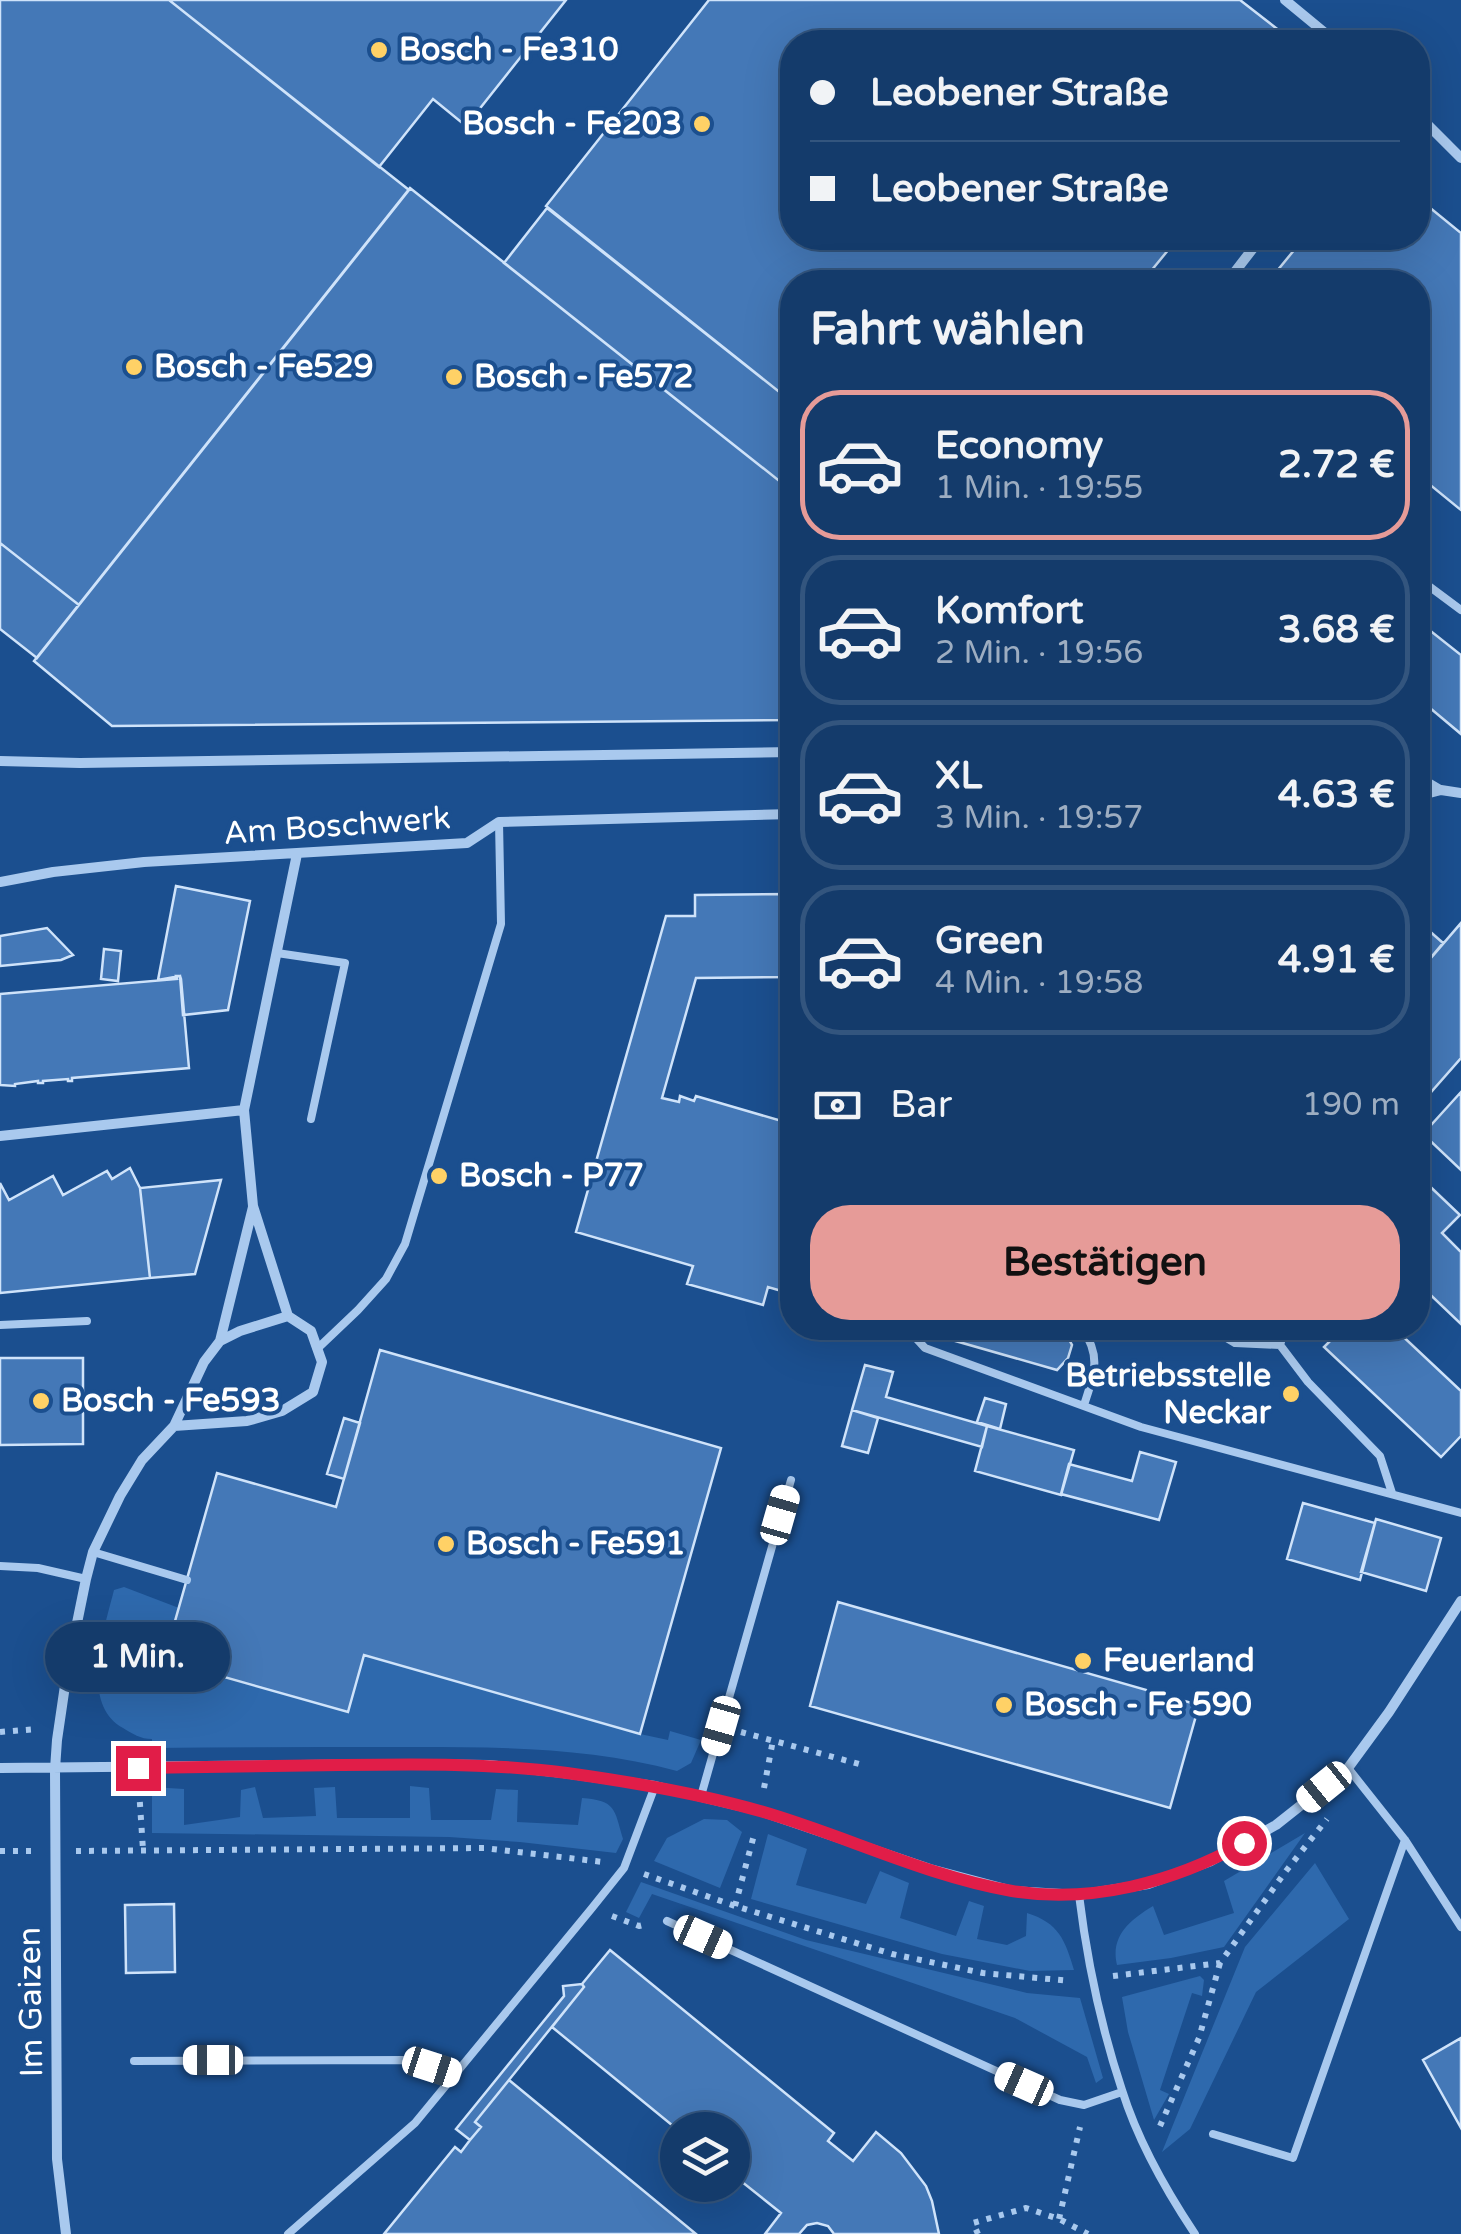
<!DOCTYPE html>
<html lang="de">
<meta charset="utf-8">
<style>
:root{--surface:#143b6b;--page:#214673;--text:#f1f3f6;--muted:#9dadc1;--line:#33557e;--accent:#e69b98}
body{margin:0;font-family:"Varela Round",sans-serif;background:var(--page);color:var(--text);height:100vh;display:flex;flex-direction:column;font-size:38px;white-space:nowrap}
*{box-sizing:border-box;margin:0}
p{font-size:32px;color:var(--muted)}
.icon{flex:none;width:55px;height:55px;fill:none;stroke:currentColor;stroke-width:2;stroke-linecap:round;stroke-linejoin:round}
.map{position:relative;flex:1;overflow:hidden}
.panel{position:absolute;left:780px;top:270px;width:650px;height:1070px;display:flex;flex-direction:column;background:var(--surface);border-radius:40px;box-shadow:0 10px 40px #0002,0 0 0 2px var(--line)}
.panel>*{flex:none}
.guide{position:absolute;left:780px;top:30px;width:650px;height:220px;border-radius:40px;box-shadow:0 10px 40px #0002,0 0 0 2px var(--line);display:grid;align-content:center;height:220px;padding:0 30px;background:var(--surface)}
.tools{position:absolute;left:660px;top:2112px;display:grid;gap:20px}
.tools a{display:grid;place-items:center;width:90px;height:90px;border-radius:50%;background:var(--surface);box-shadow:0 10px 40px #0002,0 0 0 2px var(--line);font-size:50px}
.end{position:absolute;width:45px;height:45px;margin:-22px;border:12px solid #e11d48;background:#fff;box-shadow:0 0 0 5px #fff}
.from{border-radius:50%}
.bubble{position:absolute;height:70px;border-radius:35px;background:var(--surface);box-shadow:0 10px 40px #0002,0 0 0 2px var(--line);font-size:32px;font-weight:700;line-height:70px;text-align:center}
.car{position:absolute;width:30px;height:60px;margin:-30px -15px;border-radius:12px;box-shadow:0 0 8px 2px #0007;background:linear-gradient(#fff 24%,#345 0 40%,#fff 0 76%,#345 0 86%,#fff 0)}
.guide b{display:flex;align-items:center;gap:35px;height:95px;font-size:38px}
.guide b+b{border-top:2px solid var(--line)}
.guide i{width:25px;height:25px;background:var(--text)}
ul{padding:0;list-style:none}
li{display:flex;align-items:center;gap:30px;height:150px;margin:0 20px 15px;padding:0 10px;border:5px solid var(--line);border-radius:40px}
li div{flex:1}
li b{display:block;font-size:38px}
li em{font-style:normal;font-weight:700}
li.active{border-color:var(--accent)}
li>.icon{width:90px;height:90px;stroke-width:1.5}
h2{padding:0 30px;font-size:45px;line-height:120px}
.pay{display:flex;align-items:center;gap:25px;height:110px;padding:0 30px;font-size:38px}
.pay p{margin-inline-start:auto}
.cta{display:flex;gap:20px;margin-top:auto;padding:20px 30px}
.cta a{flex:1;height:115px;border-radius:40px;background:var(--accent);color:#111;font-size:40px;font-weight:700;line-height:115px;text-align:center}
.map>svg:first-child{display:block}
.green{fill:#2e69ad}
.building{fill:#4478b7;stroke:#cfe3fa;stroke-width:2.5}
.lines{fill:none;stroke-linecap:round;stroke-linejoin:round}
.path{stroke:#a9c9ee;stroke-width:6;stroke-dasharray:5 8;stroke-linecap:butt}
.lane{stroke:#a9c9ee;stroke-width:8}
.street{stroke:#a9c9ee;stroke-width:10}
.route{stroke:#e11d48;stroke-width:12}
.poi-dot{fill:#ffd166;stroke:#1b4f8f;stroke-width:4}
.labels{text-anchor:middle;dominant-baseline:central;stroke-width:8;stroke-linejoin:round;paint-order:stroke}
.poi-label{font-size:32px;font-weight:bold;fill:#fff;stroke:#1b4f8f;text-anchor:start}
.street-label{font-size:32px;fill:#fff;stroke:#1b4f8f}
</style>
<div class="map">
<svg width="1461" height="2234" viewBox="0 0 1461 2234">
<rect width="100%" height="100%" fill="#1b4f8f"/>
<path class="green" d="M124 1587 179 1608 165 1660 347 1712 364 1655 640 1734 668 1740 670 1731 701 1740 691 1763 677 1771C586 1746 490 1747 396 1747 315 1747 233 1747 152 1748V1739C140 1739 133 1734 123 1728 79 1704 104 1630 114 1590Z
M410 1786 429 1788 431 1820H491L496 1789 518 1790 517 1822 578 1825 582 1798C616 1801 614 1808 623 1839L616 1853 520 1842 449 1837 152 1833V1787L184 1789V1825L240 1817 241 1790 255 1787 263 1818 316 1816 314 1788 335 1787 337 1818H410Z
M704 1819 727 1820 742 1832 720 1888 654 1861 667 1838Z
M1305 1833 1224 1947 1171 1958 1117 1965C1110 1936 1130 1920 1153 1906L1164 1935 1234 1913 1224 1881Z
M768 1834 807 1849 796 1885 866 1904 880 1871 909 1883 900 1918 956 1936 969 1901 984 1906 977 1939 1007 1945 1026 1936 1027 1913C1059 1923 1065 1940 1074 1970L1030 1971 942 1954 751 1899Z
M1315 1863 1349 1919 1256 1992 1190 2129 1162 2152 1245 1947Z
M641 1882 806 1940 1027 1993 1080 1998 1103 2078 1096 2083 1087 2057 1015 2018 652 1894 639 1918 626 1912Z
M1200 1976 1204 1980 1202 1996 1192 1993 1160 2090 1169 2094 1154 2120 1128 2032 1122 1997Z"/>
<path class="building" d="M0 0H169L409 190 79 605 0 543Z
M169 0H566L466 126 433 99 379 167Z
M709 0H1240L1294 42H792V238H1178L1142 282H792V402L546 206Z
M410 188 792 491V720L112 726 34 661Z
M1418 198 1461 233V510L1418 475V282H1268L1304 238H1418Z
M547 208 792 402V491L504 263Z
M0 543 79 605 37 658 0 629Z
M1418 621 1461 655V734L1418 698Z
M1418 698 1428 706 1419 718 1418 717Z
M176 886 250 901 228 1010 183 1015 180 976 158 980Z
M792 894V977L696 978 662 1098 679 1102 680 1096 694 1101 696 1096 792 1124V1294L768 1287 763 1305 687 1284 693 1266 576 1232 666 916H695V895Z
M1418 921 1443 943 1418 973Z
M1461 923V1058L1418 1107V973Z
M47 928 73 955 61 960 0 966V936Z
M104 949 121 951 118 981 101 979Z
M176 976H180L181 979 189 1068 72 1078V1081H68V1079L43 1081V1083H38V1081L15 1084V1086L0 1085V994L177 979Z
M1461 1092V1170L1423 1134Z
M130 1168 140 1188 150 1278 0 1293V1183L9 1200 53 1176 63 1195 107 1171 112 1179Z
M1418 1175 1460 1215 1442 1233 1461 1252V1324L1418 1283Z
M221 1180 195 1274 150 1278 140 1188Z
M939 1328H1043L1066 1334 1072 1345 1068 1358 1057 1370 938 1336Z
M1343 1328H1394L1461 1391V1436L1441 1457 1324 1347Z
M380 1350 721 1448 640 1734 364 1655 348 1712 164 1660 217 1473 336 1507Z
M0 1358H83V1444L0 1445Z
M865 1365 893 1372 886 1397 987 1426 982 1447 852 1410Z
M985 1398 1006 1404 1000 1429 977 1422Z
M852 1410 878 1418 868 1453 842 1446Z
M344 1418 360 1423 344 1479 327 1474Z
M987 1426 1074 1450 1061 1495 975 1471Z
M1140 1452 1176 1462 1159 1520 1061 1494 1069 1464 1132 1481Z
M1303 1503 1375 1523 1360 1580 1287 1559Z
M1376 1519 1441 1538 1426 1591 1361 1572Z
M838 1602 1199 1705 1170 1808 810 1706Z
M174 1904 175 1972 126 1973 125 1905Z
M610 1950 834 2133 828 2141 853 2161 876 2132 901 2153 926 2186 932 2201 939 2234H834L828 2226 817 2223 807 2225 799 2234H765L781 2213 732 2174V2130H678L552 2027 584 1987 582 1984Z
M582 1984 584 1987 475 2122 481 2127 470 2140 456 2129 564 1996 563 1986Z
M1461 2038V2128L1423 2060Z
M509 2080 696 2234H384L455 2147 461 2152 470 2140 481 2127 475 2122Z"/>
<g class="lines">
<path class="path" d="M0 1732 38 1729
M741 1732 859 1764
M764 1788 773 1740
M139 1789 143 1850
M0 1851H34
M76 1851 484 1848 603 1862
M644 1874 735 1906 892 1954 983 1973 1071 1981
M735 1906 754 1835
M612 1916 639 1926 647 1924
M1113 1976 1220 1963 1286 1871 1327 1819
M1160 2126 1199 2038 1220 1963
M1059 2219 1080 2127
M978 2234 973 2223 1026 2208 1059 2219 1088 2234"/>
<path class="lane" d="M1418 578 1461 610
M277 953 345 963 311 1119
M0 1325 87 1321
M917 1328 914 1336 925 1348 1141 1427 1461 1513
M1082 1328C1102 1357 1094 1374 1084 1405
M1210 1328 1235 1343 1280 1345 1285 1328
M1280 1345 1308 1382 1380 1456 1392 1493
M317 1349 358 1310 386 1279 405 1244 501 924 499 822
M93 1552 187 1580
M0 1566 38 1568 86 1579
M1348 1768 1405 1840 1461 1927
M701 1796 791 1480
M1079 1895C1087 1960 1101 2027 1122 2090 1137 2138 1167 2192 1195 2234
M667 1921 1060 2100 1084 2105 1122 2092
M134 2061 409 2060 455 2074
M1213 2134 1293 2158 1405 1840
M288 2234 415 2123 592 1908 624 1868 655 1786"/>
<path class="street" d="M1285 0 1336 42
M1418 115 1461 158
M1227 282 1261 238
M0 761 80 763 792 752
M1418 777 1440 790
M1418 796 1441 790 1461 793
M0 882 53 872 144 862 467 843 499 822 792 814
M0 1136 244 1110
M288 1316 253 1206 244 1110 297 854
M220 1341 253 1207
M0 1768 393 1764 489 1765 563 1773 655 1786 760 1811 930 1869 1013 1891 1079 1895 1148 1884 1211 1861 1276 1825 1348 1768 1389 1712 1461 1601
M66 2234 57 2159 55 1769 57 1740 67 1672 86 1579 93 1552 120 1496 142 1460 174 1426 204 1362 220 1341 240 1331 288 1316 311 1331 322 1362 313 1392 282 1411 247 1421 174 1426"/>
</g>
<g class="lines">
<path class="route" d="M138 1768C205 1767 273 1766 341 1765 417 1764 492 1763 567 1773 632 1782 697 1793 760 1811 844 1835 925 1876 1012 1891 1092 1904 1174 1882 1244 1843"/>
</g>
<g class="poi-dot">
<circle cx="379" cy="50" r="10"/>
<circle cx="702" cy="124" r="10"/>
<circle cx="134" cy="367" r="10"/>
<circle cx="454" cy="377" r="10"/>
<circle cx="439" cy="1176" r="10"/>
<circle cx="1291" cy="1394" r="10"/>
<circle cx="41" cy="1401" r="10"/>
<circle cx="446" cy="1544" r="10"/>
<circle cx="1083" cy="1661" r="10"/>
<circle cx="1004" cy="1705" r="10"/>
</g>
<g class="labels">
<g class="poi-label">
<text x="399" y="50">Bosch - Fe310</text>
<text x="682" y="124" text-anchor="end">Bosch - Fe203</text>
<text x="154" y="367">Bosch - Fe529</text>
<text x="474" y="377">Bosch - Fe572</text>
<text x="459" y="1176">Bosch - P77</text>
<text x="1271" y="1376" text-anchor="end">Betriebsstelle<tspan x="1271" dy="37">Neckar</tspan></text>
<text x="61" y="1401">Bosch - Fe593</text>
<text x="466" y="1544">Bosch - Fe591</text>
<text x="1103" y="1661">Feuerland</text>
<text x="1024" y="1705">Bosch - Fe 590</text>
</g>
<g class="street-label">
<text transform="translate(337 826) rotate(-4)">Am Boschwerk</text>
<text transform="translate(31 2002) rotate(-91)">Im Gaizen</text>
</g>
</g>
</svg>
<div class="tools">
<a><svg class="icon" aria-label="layers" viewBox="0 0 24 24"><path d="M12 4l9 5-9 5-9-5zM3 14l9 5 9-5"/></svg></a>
</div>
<i class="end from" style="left:1244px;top:1843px"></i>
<i class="end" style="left:138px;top:1768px"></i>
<div class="bubble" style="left:45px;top:1622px;width:185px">1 Min.</div>
<i class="car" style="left:780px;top:1515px;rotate:16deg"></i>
<i class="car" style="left:721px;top:1726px;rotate:196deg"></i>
<i class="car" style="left:1324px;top:1787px;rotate:231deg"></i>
<i class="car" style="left:703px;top:1937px;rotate:114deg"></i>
<i class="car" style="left:213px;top:2060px;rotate:270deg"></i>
<i class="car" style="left:432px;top:2067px;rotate:108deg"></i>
<i class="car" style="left:1024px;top:2084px;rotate:294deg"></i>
<div class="guide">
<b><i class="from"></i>Leobener Straße</b>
<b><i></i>Leobener Straße</b>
</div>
<section class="panel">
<h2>Fahrt wählen</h2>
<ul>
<li class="active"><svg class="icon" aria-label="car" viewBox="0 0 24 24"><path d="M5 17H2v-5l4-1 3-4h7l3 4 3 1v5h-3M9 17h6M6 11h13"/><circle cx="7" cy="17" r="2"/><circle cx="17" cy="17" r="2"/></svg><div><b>Economy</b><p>1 Min. · 19:55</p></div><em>2.72 €</em></li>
<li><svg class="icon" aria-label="car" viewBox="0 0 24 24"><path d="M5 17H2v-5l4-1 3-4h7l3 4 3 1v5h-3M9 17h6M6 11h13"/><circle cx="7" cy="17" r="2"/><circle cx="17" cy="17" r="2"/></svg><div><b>Komfort</b><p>2 Min. · 19:56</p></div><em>3.68 €</em></li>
<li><svg class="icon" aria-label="car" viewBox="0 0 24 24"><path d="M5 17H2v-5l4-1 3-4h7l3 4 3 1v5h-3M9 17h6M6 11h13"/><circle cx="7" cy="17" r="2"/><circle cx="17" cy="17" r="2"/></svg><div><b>XL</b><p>3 Min. · 19:57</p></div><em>4.63 €</em></li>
<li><svg class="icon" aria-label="car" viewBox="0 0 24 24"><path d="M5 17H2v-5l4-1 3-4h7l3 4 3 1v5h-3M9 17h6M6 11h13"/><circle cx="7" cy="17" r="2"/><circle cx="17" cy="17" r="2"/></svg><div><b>Green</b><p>4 Min. · 19:58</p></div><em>4.91 €</em></li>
</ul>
<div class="pay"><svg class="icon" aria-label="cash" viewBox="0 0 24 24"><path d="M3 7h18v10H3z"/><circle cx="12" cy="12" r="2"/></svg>Bar<p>190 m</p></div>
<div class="cta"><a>Bestätigen</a></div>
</section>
</div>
